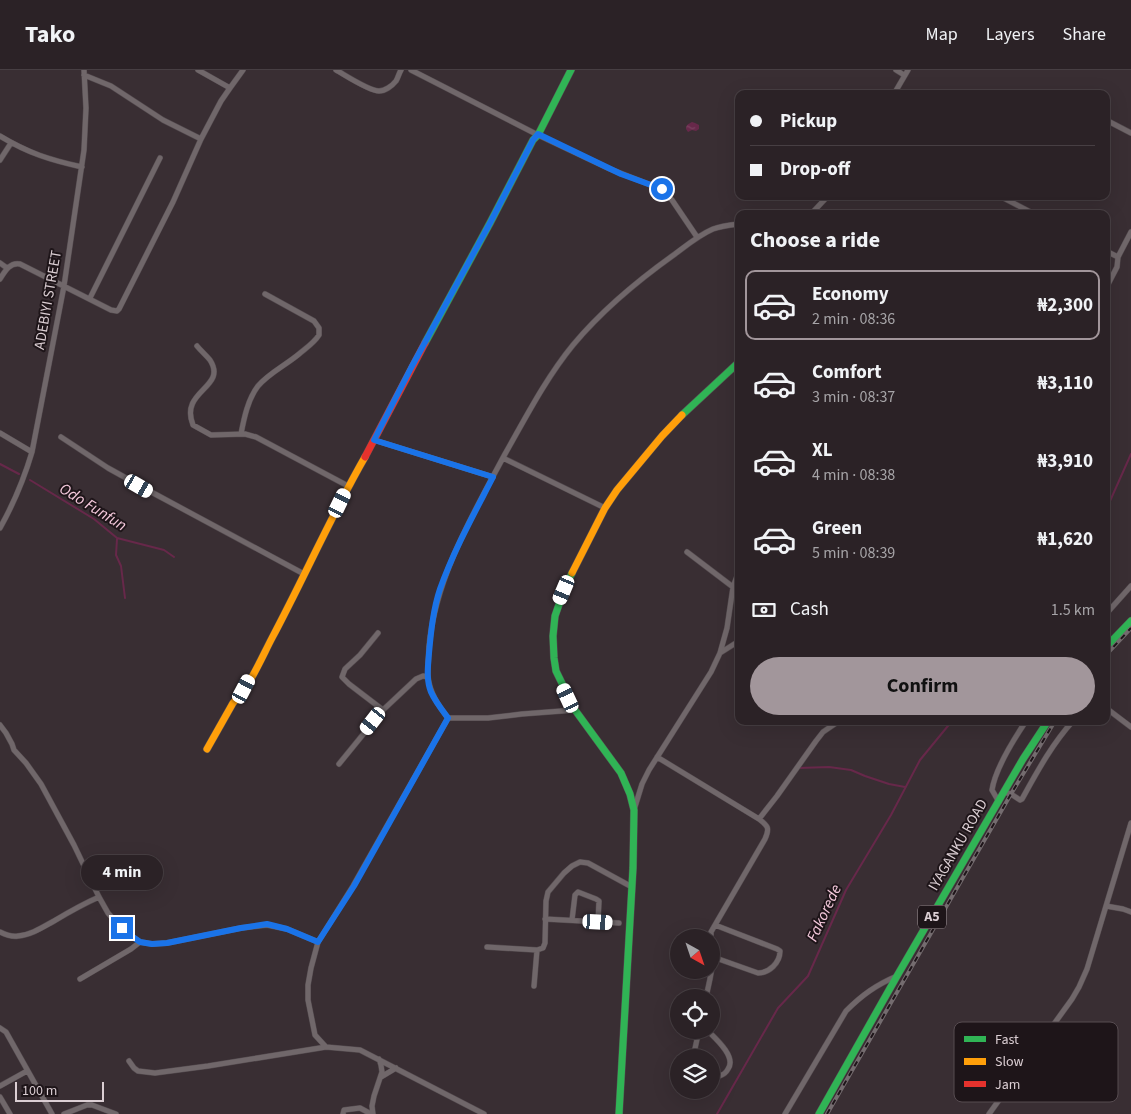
<!DOCTYPE html>
<meta charset="utf-8">
<style>
:root{--surface:#2b2226;--page:#332a2e;--text:#f1f3f6;--muted:#a6a4a7;--line:#473f43;--accent:#a2969b}
body{margin:0;font-family:"Source Sans 3",sans-serif;background:var(--page);color:var(--text);height:100vh;display:flex;flex-direction:column;font-size:19px;white-space:nowrap}
*{box-sizing:border-box;margin:0}
p{font-size:16px;color:var(--muted)}
.icon{flex:none;width:28px;height:28px;fill:none;stroke:currentColor;stroke-width:2;stroke-linecap:round;stroke-linejoin:round}
.map{position:relative;flex:1;overflow:hidden}
.sheet{position:absolute;left:735px;top:140px;width:375px;height:515px;display:flex;flex-direction:column;background:var(--surface);border-radius:10px;box-shadow:0 5px 20px #0002,0 0 0 1px var(--line)}
.sheet>*{flex:none}
.guide{position:absolute;left:735px;top:20px;width:375px;height:110px;border-radius:10px;box-shadow:0 5px 20px #0002,0 0 0 1px var(--line);display:grid;align-content:center;height:110px;padding:0 15px;background:var(--surface)}
.needle{width:32px;rotate:140deg}
.controls{position:absolute;left:670px;top:859px;display:grid;gap:10px}
.controls a{display:grid;place-items:center;width:50px;height:50px;border-radius:50%;background:var(--surface);box-shadow:0 5px 20px #0002,0 0 0 1px var(--line);font-size:25px}
.scale{position:absolute;left:15px;bottom:12px;width:89px;box-sizing:border-box;padding-left:5px;border:2px solid #dbced3;border-top:0;font-size:14px;line-height:18px;white-space:nowrap;color:#dbced3;-webkit-text-stroke:4px #1e1519;paint-order:stroke}
.end{position:absolute;width:22px;height:22px;margin:-11px;border:6px solid #1a73e8;background:#fff;box-shadow:0 0 0 2px #fff}
.from{border-radius:50%}
.bubble{position:absolute;height:35px;border-radius:18px;background:var(--surface);box-shadow:0 5px 20px #0002,0 0 0 1px var(--line);font-size:16px;font-weight:700;line-height:35px;text-align:center}
.car{position:absolute;width:15px;height:30px;margin:-15px -8px;border-radius:6px;box-shadow:0 0 4px 1px #0007;background:linear-gradient(#fff 24%,#345 0 40%,#fff 0 76%,#345 0 86%,#fff 0)}
.guide b{display:flex;align-items:center;gap:18px;height:48px;font-size:19px}
.guide b+b{border-top:1px solid var(--line)}
.guide i{width:12px;height:12px;background:var(--text)}
ul{padding:0;list-style:none}
li{display:flex;align-items:center;gap:15px;height:70px;margin:0 10px 8px;padding:0 5px;border:2px solid transparent;border-radius:10px}
li div{flex:1}
li b{display:block;font-size:19px}
li em{font-style:normal;font-weight:700}
li.on{border-color:var(--accent)}
li>.icon{width:45px;height:45px;stroke-width:1.5}
h2{padding:0 15px;font-size:22px;line-height:60px}
.pay{display:flex;align-items:center;gap:12px;height:55px;padding:0 15px;font-size:19px}
.pay p{margin-inline-start:auto}
.action{display:flex;gap:10px;margin-top:auto;padding:10px 15px}
.action a{flex:1;height:58px;border-radius:30px;background:var(--accent);color:#111;font-size:20px;font-weight:700;line-height:58px;text-align:center}
header{display:flex;align-items:center;gap:30px;box-sizing:border-box;height:70px;padding:0 25px;background:var(--surface);border-bottom:1px solid var(--line)}
header strong{font-size:24px}
nav{display:flex;gap:28px;margin-inline-start:auto;font-size:18px}
.map>svg:first-child{display:block}
.water{fill:url(#water-ripples)}
.lines{fill:none;stroke-linecap:round;stroke-linejoin:round}
.stream{stroke:#67284a;stroke-width:2}
.street-casing{stroke:#544b4f;stroke-width:6}
.fast-casing{stroke:#544b4f;stroke-width:8}
.slow-casing{stroke:#544b4f;stroke-width:8}
.jam-casing{stroke:#544b4f;stroke-width:8}
.street{stroke:#70676a;stroke-width:5}
.fast{stroke:#30b455;stroke-width:7}
.slow{stroke:#ff9f0a;stroke-width:7}
.jam{stroke:#e5322d;stroke-width:7}
.rail-casing{stroke:#746c6f;stroke-width:4}
.rail{stroke:#1e1519;stroke-width:2;stroke-dasharray:5.5;stroke-linecap:butt}
.route{stroke:#1a73e8;stroke-width:6}
.labels{text-anchor:middle;dominant-baseline:central;stroke-width:4;stroke-linejoin:round;paint-order:stroke}
.shield{fill:#1e1519;stroke:#a2969b;stroke-width:1}
.shield-label{font-size:14px;font-weight:bold;fill:#dbced3}
.street-label{font-size:15px;fill:#dbced3;stroke:#1e1519}
.water-label{font-size:16px;font-style:italic;fill:#f5c9dc;stroke:#1e1519}
.key{fill:#1e1519;stroke:#574c51;stroke-width:1}
.key-label{font-size:14px;fill:#dbced3}
</style>
<header>
<strong>Tako</strong>
<nav><a>Map</a><a>Layers</a><a>Share</a></nav>
</header>
<div class="map">
<svg width="1131" height="1044" viewBox="0 0 1131 1044">
<defs>
<pattern id="water-ripples" width="26" height="14" patternUnits="userSpaceOnUse" patternTransform="scale(1.25)"><rect width="26" height="14" fill="#67284a"/><path d="M2 4q2-2 4 0t4 0M15 11q2-2 4 0t4 0" fill="none" stroke="#7c4663"/></pattern>
</defs>
<rect width="100%" height="100%" fill="#392e33"/>
<path class="water" d="M692 52 695 53 699 55V59L696 61 692 60 688 62 686 59C686 55 688 54 692 52Z"/>
<g class="lines">
<path class="stream" d="M0 394 19 404
M30 410 94 449 117 468 164 480 174 487
M1106 440 1131 384
M117 469 116 485 121 496 125 528
M798 698 829 697 851 700 865 706 889 714 905 717
M717 1044 778 938 808 906 846 820 891 745 920 690 952 651"/>
<g class="street-casing">
<path id="street" d="M198 0 230 18
M336 0C345 5 369 21 379 21 385 21 392 16 396 11 398 8 399 3 401 0
M411 0 538 65 610 99 661 119 672 130 697 167
M896 0 904 5
M84 5 111 16 163 50 201 69
M894 24 908 0
M1106 50 1131 63
M0 66C28 83 50 90 82 97
M0 90 11 73
M1000 126 1034 144
M811 144 828 126
M1106 181 1118 187
M0 193 7 198
M0 209C5 201 10 192 20 194L111 240 117 241 119 239 173 132 201 69 221 31 230 18 243 0
M1106 218 1117 197 1118 187 1131 162
M90 228 160 88
M197 276C201 281 206 285 210 290 228 318 179 320 193 355L211 365 245 364 256 367 348 416
M0 363 32 382
M241 364C244 348 248 329 258 316 269 303 286 295 299 284 306 278 314 273 319 265V258L314 251 265 224
M61 367 108 398 155 424 304 504
M374 370 493 407
M503 388 605 438
M0 458C14 433 24 409 32 382L64 216 84 80 86 38 84 0
M687 482 733 517
M1106 544 1131 516
M378 563 360 585 345 599 342 607 349 614 383 640
M720 583 739 571
M1106 611 1108 608
M1106 638 1131 657
M575 640 522 644 488 648H448C438 635 430 623 428 607 427 597 429 587 429 577 435 508 473 444 505 384 526 347 546 308 573 275 603 239 637 211 675 184 687 175 699 165 713 159 721 156 730 155 739 154
M0 655 6 663 12 674 14 680 26 693 41 714 74 775 99 827 108 843 114 850 130 865 140 872 152 874 167 873 241 858 267 855 287 859 318 872
M657 687 759 749C768 756 770 758 765 769L715 855 711 862V868
M339 694 383 640 416 609 423 606 428 607
M1004 722 1011 724 1020 730 1022 729C1037 702 1052 674 1073 651
M999 732 992 720C995 700 1014 669 1026 651
M634 740 642 714 649 700 711 602 720 583 727 558 733 517 739 501
M759 749 777 726 816 671 823 662 839 651
M1106 836 1123 839 1131 842
M545 849 619 853
M572 850 575 825 578 822 596 829 599 831 598 852
M0 862C6 865 12 867 18 866 31 865 43 857 54 851 69 842 83 834 99 827
M487 877 537 880 543 878 545 873 546 831 548 822 564 803 572 796 580 792 588 793 632 817
M713 887 758 903C769 903 780 893 780 881L777 879 715 855
M80 909 131 879 140 872
M534 916 537 880
M706 928C709 911 715 895 711 878
M0 958 6 962 52 1044
M707 960C715 968 737 987 728 999 726 1003 723 1005 719 1006L711 1001
M326 977 315 965 308 930V915L311 898 318 872 353 816 448 648
M693 988 699 960
M129 991 134 998 138 1001 155 1003 208 996 326 977 360 980 484 1044
M381 1007 396 998
M0 1016 27 1001
M0 1027 10 1044
M64 1044 87 1035H92L116 1044
M343 1044 344 1040 360 1038 371 1044
M373 1044 372 1036 374 1026 382 1002 381 995 379 989
M785 1044 846 941C862 925 876 915 897 906
M989 1044 1072 929 1079 917 1087 899 1131 753"/>
</g>
<g class="fast-casing">
<path id="fast" d="M425 273 490 153 533 70 538 65 571 0
M682 345 739 292
M572 503 564 520 555 546 553 566 554 588 556 601 575 640 621 703 630 724 634 740 633 798 619 1044
M1106 577 1131 551
M819 1044 897 906 1023 689 1048 651"/>
</g>
<g class="slow-casing">
<path id="slow" d="M572 503 605 438 617 420 662 366 682 345
M207 679 233 633C250 616 261 589 272 568 304 508 331 446 365 387"/>
</g>
<g class="jam-casing">
<path id="jam" d="M365 387 425 273"/>
</g>
<use href="#street" class="street"/>
<use href="#fast" class="fast"/>
<use href="#slow" class="slow"/>
<use href="#jam" class="jam"/>
<g class="rail-casing">
<path id="rail" d="M1106 585 1131 558
M827 1044 1011 724 1055 651"/>
</g>
<use href="#rail" class="rail"/>
</g>
<g class="lines">
<path class="route" d="M122 858 130 865 140 872 152 874 167 873 241 858 267 854 287 859 318 872 354 816 448 648C442 640 435 631 431 622 426 610 428 596 429 583 431 562 433 540 440 519 454 480 474 444 493 407L374 370 411 298 490 153 533 70 538 64 621 104 662 119"/>
</g>
<g class="labels">
<rect class="shield" x="918" y="835.5" width="28" height="23" rx="4"/>
<g class="shield-label">
<text x="932" y="847">A5</text>
</g>
<g class="street-label">
<text transform="translate(48 230) rotate(-80)">ADEBIYI STREET</text>
<text transform="translate(958 775) rotate(-60)">IYAGANKU ROAD</text>
</g>
<g class="water-label">
<text transform="translate(93 437) rotate(32)">Odo Funfun</text>
<text transform="translate(824 843) rotate(-65)">Fakorede</text>
</g>
</g>
<rect x="954" y="952" width="164" height="80" rx="8" class="key"/>
<rect x="964" y="966" width="22" height="6" fill="#30b455"/>
<rect x="964" y="988" width="22" height="7" fill="#ff9f0a"/>
<rect x="964" y="1011" width="22" height="6" fill="#e5322d"/>
<g class="key-label">
<text x="995" y="974">Fast</text>
<text x="995" y="996">Slow</text>
<text x="995" y="1019">Jam</text>
</g>
</svg>
<div class="controls">
<a><svg class="needle" viewBox="-14 -14 28 28"><path d="M0-13l5 13h-10z" fill="#e53935"/><path d="M0 13l5-13h-10z" fill="#a6a4a7"/></svg></a>
<a><svg class="icon" aria-label="locate" viewBox="0 0 24 24"><circle cx="12" cy="12" r="6"/><path d="M12 2v4M12 18v4M2 12h4M18 12h4"/></svg></a>
<a><svg class="icon" aria-label="layers" viewBox="0 0 24 24"><path d="M12 4l9 5-9 5-9-5zM3 14l9 5 9-5"/></svg></a>
</div>
<div class="scale">100 m</div>
<i class="end from" style="left:662px;top:119px"></i>
<i class="end" style="left:122px;top:858px"></i>
<div class="bubble" style="left:81px;top:785px;width:82px">4 min</div>
<i class="car" style="left:139px;top:416px;rotate:120deg"></i>
<i class="car" style="left:340px;top:433px;rotate:26deg"></i>
<i class="car" style="left:564px;top:520px;rotate:203deg"></i>
<i class="car" style="left:244px;top:619px;rotate:28deg"></i>
<i class="car" style="left:568px;top:628px;rotate:335deg"></i>
<i class="car" style="left:373px;top:651px;rotate:218deg"></i>
<i class="car" style="left:598px;top:852px;rotate:93deg"></i>
<div class="guide">
<b><i class="from"></i>Pickup</b>
<b><i></i>Drop-off</b>
</div>
<section class="sheet">
<h2>Choose a ride</h2>
<ul>
<li class="on"><svg class="icon" aria-label="car" viewBox="0 0 24 24"><path d="M5 17H2v-5l4-1 3-4h7l3 4 3 1v5h-3M9 17h6M6 11h13"/><circle cx="7" cy="17" r="2"/><circle cx="17" cy="17" r="2"/></svg><div><b>Economy</b><p>2 min · 08:36</p></div><em>₦2,300</em></li>
<li><svg class="icon" aria-label="car" viewBox="0 0 24 24"><path d="M5 17H2v-5l4-1 3-4h7l3 4 3 1v5h-3M9 17h6M6 11h13"/><circle cx="7" cy="17" r="2"/><circle cx="17" cy="17" r="2"/></svg><div><b>Comfort</b><p>3 min · 08:37</p></div><em>₦3,110</em></li>
<li><svg class="icon" aria-label="car" viewBox="0 0 24 24"><path d="M5 17H2v-5l4-1 3-4h7l3 4 3 1v5h-3M9 17h6M6 11h13"/><circle cx="7" cy="17" r="2"/><circle cx="17" cy="17" r="2"/></svg><div><b>XL</b><p>4 min · 08:38</p></div><em>₦3,910</em></li>
<li><svg class="icon" aria-label="car" viewBox="0 0 24 24"><path d="M5 17H2v-5l4-1 3-4h7l3 4 3 1v5h-3M9 17h6M6 11h13"/><circle cx="7" cy="17" r="2"/><circle cx="17" cy="17" r="2"/></svg><div><b>Green</b><p>5 min · 08:39</p></div><em>₦1,620</em></li>
</ul>
<div class="pay"><svg class="icon" aria-label="cash" viewBox="0 0 24 24"><path d="M3 7h18v10H3z"/><circle cx="12" cy="12" r="2"/></svg>Cash<p>1.5 km</p></div>
<div class="action"><a>Confirm</a></div>
</section>
</div>
